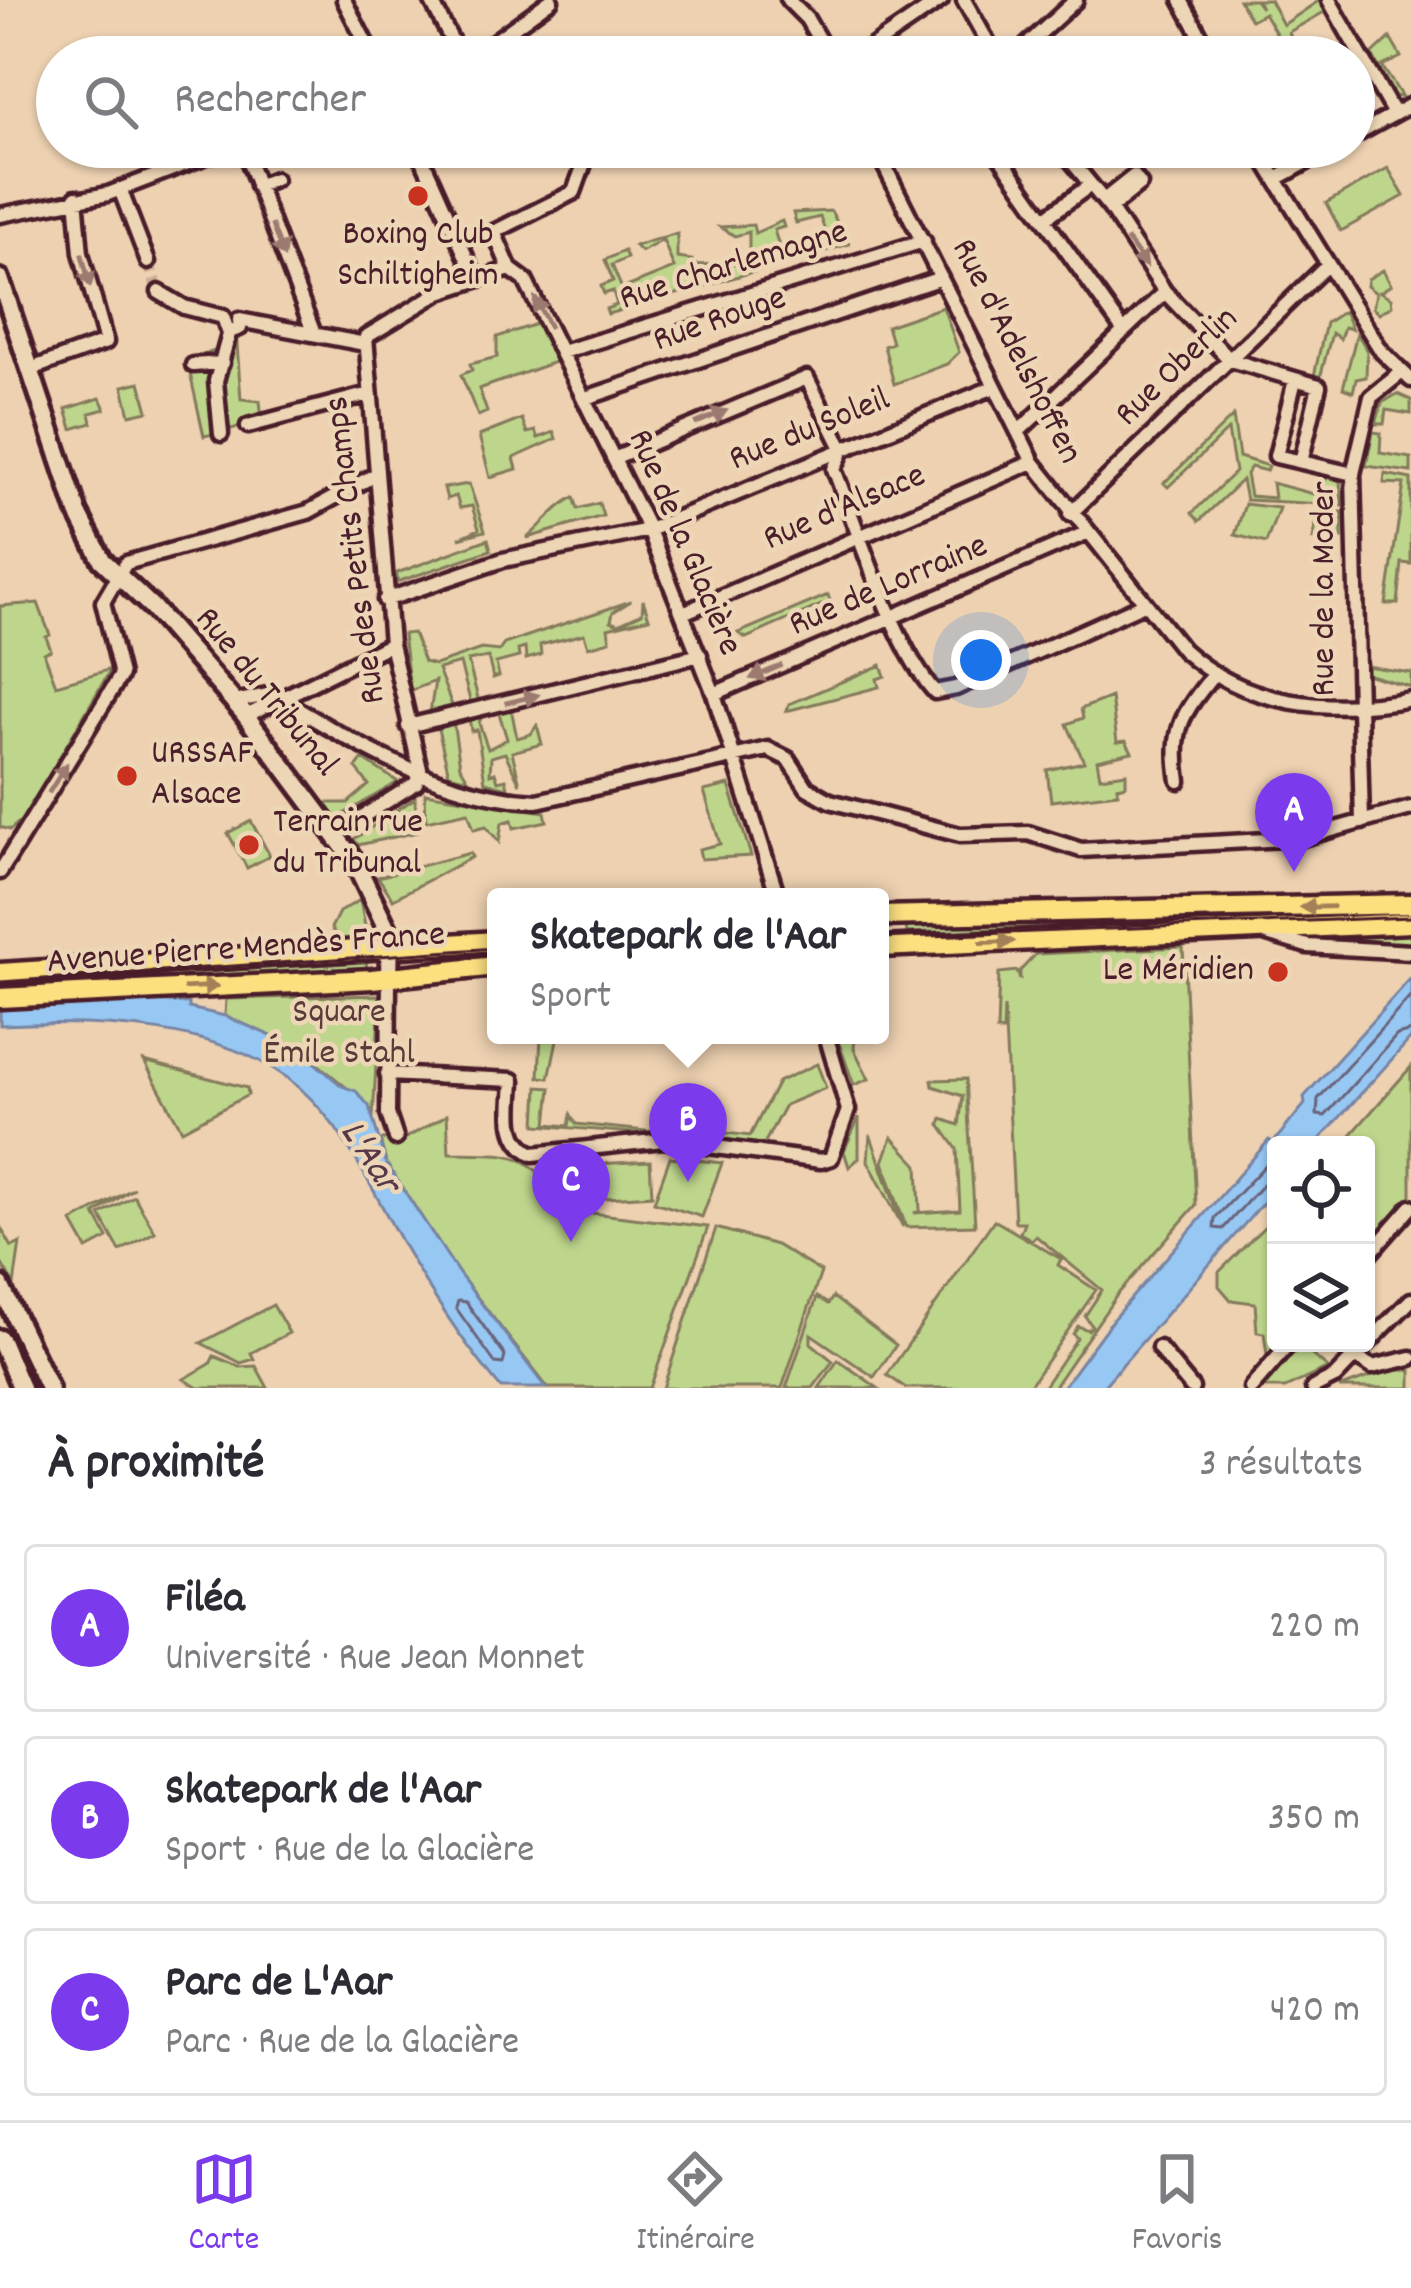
<!DOCTYPE html>
<html lang="fr">
<head>
<meta charset="utf-8">
<style>
  :root { --surface:#fff; --page:#f2f2f3; --text:#2b2b33; --muted:#7c7c81; --line:#e1e1e2; --accent:#7c3aed }
  body { margin:0; font-family:Dekko,sans-serif; background:var(--page); color:var(--text) }
  .controls { position:absolute; right:36px; bottom:36px; display:grid; overflow:hidden; border-radius:12px; box-shadow:0 3px 9px #0004 }
  .controls button { width:108px; height:108px; display:grid; place-items:center; padding:0; border:0; border-bottom:3px solid var(--line); background:var(--surface); color:var(--text); font:60px sans-serif }
  .you { position:absolute; left:981px; top:660px; width:42px; height:42px; margin:-30px; border:9px solid #fff; border-radius:50%; background:#1a73e8; box-shadow:0 0 0 18px #1a73e833 }
  .badge { display:grid; place-items:center; width:78px; height:78px; border-radius:50%; background:var(--accent); color:#fff; font-size:39px; font-weight:700 }
  .pin { position:absolute; translate:-50% -99px; filter:drop-shadow(0 3px 6px #0008) }
  .pin::after { content:''; position:absolute; top:63px; width:42px; height:36px; background:inherit; clip-path:polygon(0 0,100% 0,50% 100%) }
  .popup { position:absolute; left:487px; top:888px; width:402px; height:156px; box-sizing:border-box; display:grid; place-content:center; border-radius:12px; background:var(--surface); filter:drop-shadow(0 3px 9px #0005); font-size:39px; white-space:nowrap; color:var(--muted) }
  .popup b { font-size:45px; color:var(--text) }
  .popup::after { content:''; position:absolute; left:50%; top:100%; margin-left:-24px; border:24px solid transparent; border-top-color:var(--surface) }
  .list { margin:0; padding:0; list-style:none }
  h2 { display:flex; justify-content:space-between; align-items:center; height:156px; margin:0; padding:0 48px; font-size:51px }
  h2 small { font-size:39px; font-weight:400; color:var(--muted) }
  .list li { display:grid; grid-template-columns:78px 1fr auto; gap:36px; align-items:center; box-sizing:border-box; height:168px; margin:0 24px 24px; padding:0 24px; border:3px solid var(--line); border-radius:12px }
  .list b { display:block; font-size:45px; white-space:nowrap }
  .list p { margin:0; font-size:39px; white-space:nowrap; color:var(--muted) }
  .list em { font-size:39px; font-style:normal; color:var(--muted) }
  .icon { flex:none; width:66px; height:66px; fill:none; stroke:currentColor; stroke-width:2; stroke-linecap:round; stroke-linejoin:round }
  .map { position:relative; flex:none; width:1411px; height:1388px; overflow:hidden }
  .search { position:absolute; background:var(--surface); box-shadow:0 3px 9px #0004; left:36px; right:36px; top:36px; height:132px; display:flex; align-items:center; gap:30px; box-sizing:border-box; padding:0 42px; border-radius:66px; color:var(--muted); font-size:45px }
  .sheet { height:732px; background:var(--surface) }
  nav { display:flex; justify-content:space-around; align-items:center; box-sizing:border-box; height:168px; border-top:3px solid var(--line); background:var(--surface); font-size:33px; color:var(--muted) }
  nav a { display:grid; justify-items:center; gap:6px }
  nav .on { color:var(--accent) }
  .map>svg:first-child { display:block }
</style>
</head>
<body>
<div class="map">
<svg width="1411" height="1388" viewBox="0 0 1411 1388">
  <rect width="100%" height="100%" fill="#edd1b1"/>
  <filter id="ink" filterUnits="userSpaceOnUse"><feTurbulence type="fractalNoise" baseFrequency=".00833" numOctaves="2"/><feDisplacementMap in="SourceGraphic" scale="24" xChannelSelector="R" yChannelSelector="G"/><feConvolveMatrix kernelMatrix="1 2 1 2 8 2 1 2 1" color-interpolation-filters="sRGB"/></filter>
  <g filter="url(#ink)">
    <!-- green -->
    <path fill="#bed68c" stroke="#847a5c" stroke-width="3" d="M 1239,0 L 1255,0 L 1261,8 L 1257,0 L 1270,0 L 1283,25 L 1320,0 L 1326,11 L 1289,32 L 1297,56 L 1321,42 L 1308,55 L 1290,57 L 1264,13 L 1251,20 Z
      M 1390,38 L 1401,57 L 1382,66 L 1402,97 L 1395,96 L 1372,55 Z
      M 1388,168 L 1404,196 L 1341,231 L 1326,203 Z
      M 831,211 L 849,244 L 608,314 L 606,309 L 617,305 L 613,291 L 604,294 L 601,286 L 613,281 L 605,260 L 624,251 L 627,258 L 612,265 L 622,289 L 674,268 L 663,240 L 641,252 L 635,246 L 677,233 L 677,258 L 692,260 L 693,265 L 749,263 L 749,232 L 735,236 L 720,227 L 753,225 L 755,233 L 782,221 L 784,227 L 774,230 L 781,253 L 828,239 L 820,217 L 796,223 L 793,213 Z
      M 1383,270 L 1391,285 L 1380,292 L 1391,298 L 1392,306 L 1379,313 L 1373,308 L 1376,293 L 1367,286 L 1368,279 Z
      M 943,307 L 959,352 L 947,364 L 894,384 L 884,346 L 892,343 L 887,326 Z
      M 1344,311 L 1352,329 L 1344,327 L 1340,339 L 1332,333 L 1320,378 L 1314,376 L 1326,323 Z
      M 235,317 L 241,399 L 260,401 L 262,419 L 232,429 L 220,423 L 214,434 L 204,436 L 187,360 L 221,349 L 218,318 Z
      M 539,323 L 558,361 L 479,389 L 487,412 L 478,416 L 461,375 L 472,370 L 470,364 L 497,357 L 497,337 Z
      M 1357,333 L 1367,350 L 1366,377 L 1356,379 L 1353,392 L 1343,388 Z
      M 140,382 L 148,411 L 130,415 L 123,386 Z
      M 1397,394 L 1411,400 L 1411,414 L 1386,410 L 1384,424 L 1376,424 L 1382,403 Z
      M 100,398 L 105,409 L 90,413 L 92,423 L 72,429 L 66,409 Z
      M 1233,416 L 1239,457 L 1268,466 L 1266,471 L 1251,467 L 1246,474 L 1250,496 L 1274,498 L 1272,483 L 1321,496 L 1327,476 L 1340,481 L 1342,505 L 1246,500 L 1242,480 L 1199,521 L 1192,513 L 1235,472 L 1228,430 L 1168,487 L 1164,483 Z
      M 522,419 L 527,433 L 535,431 L 538,438 L 554,432 L 556,439 L 514,458 L 517,469 L 490,477 L 479,436 Z
      M 1373,432 L 1381,433 L 1380,453 L 1411,458 L 1411,472 L 1366,466 Z
      M 1385,474 L 1411,479 L 1411,564 L 1402,563 L 1398,604 L 1386,604 L 1404,484 L 1384,483 Z
      M 469,484 L 485,531 L 459,538 L 479,529 L 472,506 L 460,508 L 456,496 L 447,499 L 444,488 Z
      M 574,497 L 578,509 L 599,503 L 603,516 L 527,538 C 543,525 555,507 574,497 Z
      M 1245,504 L 1279,508 L 1266,543 L 1235,535 Z
      M 1342,512 L 1342,538 L 1313,539 L 1318,515 Z
      M 488,539 L 491,550 L 397,582 L 397,573 Z
      M 828,595 L 830,601 L 746,638 L 738,633 Z
      M 643,600 L 649,618 L 608,628 L 610,641 L 588,647 L 584,634 L 540,645 L 541,655 L 526,659 L 525,648 L 518,650 L 519,657 L 496,663 L 499,676 L 493,678 L 488,657 L 468,661 L 479,702 L 471,704 L 460,663 L 438,669 L 453,708 L 430,713 L 435,681 L 410,691 L 403,634 L 413,633 L 424,662 L 435,665 L 481,649 L 499,651 L 504,644 L 631,601 L 613,612 L 611,621 L 618,624 L 642,613 Z
      M 38,603 L 50,635 L 46,637 L 51,650 L 44,653 L 56,685 L 111,669 L 24,818 L 10,830 L 0,827 L 0,606 Z
      M 881,665 L 885,676 L 877,679 L 879,687 L 786,711 L 789,704 Z
      M 1366,666 L 1411,673 L 1411,687 L 1366,674 Z
      M 1111,697 L 1117,742 L 1126,741 L 1132,752 L 1097,760 L 1100,777 L 1126,773 L 1126,785 L 1117,787 L 1118,793 L 1051,801 L 1047,770 L 1084,762 L 1067,724 L 1083,718 L 1081,709 Z
      M 511,708 L 517,738 L 531,734 L 537,725 L 542,744 L 512,752 L 520,784 L 505,753 L 491,757 L 490,774 L 495,772 L 498,781 L 506,779 L 508,788 L 485,782 L 477,730 L 471,731 L 469,717 L 483,714 L 479,723 L 488,749 L 507,739 L 498,710 Z
      M 453,721 L 460,766 L 468,779 L 449,774 L 437,725 Z
      M 363,759 L 398,782 L 337,818 L 325,803 L 348,803 L 369,785 L 356,768 Z
      M 729,785 L 751,856 L 701,859 L 699,849 L 720,844 L 704,791 Z
      M 425,793 L 545,812 L 547,821 L 514,828 L 512,820 L 502,823 L 499,842 L 486,826 L 474,829 L 468,812 L 426,821 Z
      M 415,798 L 417,832 L 358,845 L 354,839 Z
      M 251,821 L 270,856 L 247,868 L 228,833 Z
      M 470,853 L 472,857 L 393,899 L 378,877 Z
      M 360,900 L 367,937 L 341,944 L 331,928 L 339,912 Z
      M 1344,914 L 907,933 L 906,926 Z
      M 1411,932 L 1411,943 L 1402,944 L 1311,937 Z
      M 1183,947 L 1196,1205 L 1117,1295 L 1053,1388 L 1043,1388 L 1077,1338 L 1073,1334 L 1078,1326 L 1088,1330 L 1092,1326 L 1085,1316 L 1102,1290 L 1036,1236 L 1032,1240 L 1020,1233 L 1024,1222 L 1015,1222 L 1004,1007 L 1003,1031 L 997,1031 L 999,973 L 1017,971 L 1020,980 L 1020,971 L 1036,954 Z
      M 366,962 L 367,967 L 345,969 L 0,990 L 0,984 Z
      M 380,995 L 373,1118 L 369,1106 L 297,1047 L 225,1016 L 226,999 Z
      M 541,1035 L 558,1035 L 549,1078 L 539,1077 Z
      M 836,1035 L 855,1035 L 854,1049 L 869,1079 L 854,1085 Z
      M 144,1061 L 247,1088 L 248,1095 L 182,1130 Z
      M 817,1064 L 826,1088 L 785,1105 L 764,1144 L 536,1125 L 538,1087 L 551,1088 L 547,1124 L 569,1126 L 571,1115 L 576,1124 L 656,1132 L 662,1125 L 750,1136 L 778,1082 Z
      M 1411,1067 L 1411,1201 L 1366,1252 L 1366,1145 L 1342,1145 Z
      M 966,1079 L 975,1225 L 906,1227 L 883,1162 L 892,1137 L 918,1165 L 920,1211 L 914,1213 L 960,1210 L 957,1149 L 940,1125 L 942,1119 L 959,1125 L 963,1096 L 933,1086 L 932,1080 Z
      M 447,1115 L 449,1153 C 520,1154 526,1149 567,1210 L 708,1227 L 650,1388 L 548,1388 L 459,1274 L 386,1163 L 380,1140 L 406,1138 Z
      M 859,1117 L 859,1158 L 849,1167 L 844,1151 Z
      M 870,1134 L 903,1227 L 868,1161 Z
      M 670,1157 L 722,1163 L 702,1217 L 654,1202 Z
      M 650,1161 L 652,1195 L 563,1201 L 561,1166 Z
      M 134,1188 L 95,1214 L 108,1238 L 87,1249 L 72,1222 Z
      M 134,1196 L 155,1232 L 120,1251 L 100,1215 Z
      M 1276,1215 L 1276,1343 L 1285,1343 L 1268,1362 L 1264,1333 L 1257,1332 L 1255,1303 L 1231,1300 L 1219,1286 L 1219,1272 Z
      M 994,1220 L 1061,1259 L 1058,1265 L 1096,1290 L 1028,1388 L 906,1388 L 887,1375 Z
      M 0,1226 L 12,1247 L 20,1243 L 14,1285 L 0,1261 Z
      M 716,1228 L 776,1245 L 821,1272 L 782,1388 L 663,1388 Z
      M 817,1297 L 828,1304 L 833,1297 L 896,1345 L 874,1377 L 811,1334 L 811,1343 L 833,1361 L 813,1388 L 786,1388 Z
      M 273,1305 L 289,1333 L 251,1353 L 254,1359 L 241,1363 L 201,1343 Z
      M 1297,1343 L 1328,1368 L 1285,1388 L 1259,1388 Z
      M 214,1356 L 240,1367 L 256,1366 L 268,1388 L 198,1388 L 184,1379 L 210,1364 Z
      M 838,1360 L 878,1388 L 819,1388 Z
      M 1388,1370 L 1411,1370 L 1411,1388 L 1339,1388 Z"/>
    <!-- water -->
    <path fill="#97c8f3" stroke="#7884a3" stroke-width="3" d="M 1411,978 L 1411,1038 L 1315,1145 L 1276,1145 L 1276,1188 L 1102,1388 L 1062,1388 L 1113,1319 L 1269,1140 L 1273,1143 L 1305,1104 L 1304,1097 Z
      M 149,1001 L 189,1003 L 189,1008 L 225,1016 L 296,1047 L 342,1086 L 356,1091 L 369,1106 L 386,1163 L 459,1274 L 546,1388 L 501,1388 C 463,1343 431,1294 402,1243 C 373,1191 346,1130 301,1089 C 227,1023 94,1020 0,1025 L 0,1010 Z"/>
    <g fill="none" stroke-linecap="round" stroke-linejoin="round">
      <!-- shore -->
      <path stroke="#69637b" stroke-width="3" d="M 1411,996 L 1318,1099 L 1317,1115 L 1325,1116 L 1397,1035 L 1411,1031
        M 1276,1154 L 1215,1218 L 1214,1228 L 1223,1229 L 1263,1184 L 1276,1181
        M 458,1301 L 466,1302 L 505,1356 L 503,1364 L 495,1363 L 456,1308 Z"/>
      <!-- street-tunnel -->
      <path stroke="#ccad96" stroke-width="12" stroke-dasharray="12 6" stroke-linecap="butt" d="M 148,262 L 159,292"/>
      <defs>
        <path id="street" d="M 344,0 L 373,57
          M 431,0 L 460,57
          M 788,0 L 807,19 L 829,57
          M 964,0 L 996,57
          M 1181,0 L 1212,57
          M 1329,0 L 1394,114
          M 578,48 L 583,57
          M 473,57 L 551,0
          M 857,57 L 941,0
          M 1014,57 L 1076,0
          M 1354,136 L 1411,105
          M 243,147 L 314,334
          M 417,147 L 476,279
          M 590,147 L 574,192 L 494,232 L 510,269 L 525,280 L 649,530 L 714,694 L 778,897
          M 875,147 L 1033,462 L 1183,650 C 1246,707 1331,714 1411,699
          M 993,147 L 1123,330
          M 1060,147 L 1110,208 L 1165,292 L 1230,360 L 1319,386 L 1301,462
          M 1256,147 L 1382,352 L 1411,380
          M 883,162 L 902,147
          M 1278,178 L 1334,147
          M 257,186 L 275,179
          M 120,189 L 148,262
          M 1104,200 L 1134,176 L 1140,184 L 1110,208
          M 0,215 L 108,194 L 230,147
          M 1044,219 L 1089,186
          M 159,292 L 184,307 L 223,317 L 229,334 L 216,381 L 221,434
          M 229,332 L 240,328 L 239,320 L 365,344
          M 562,352 L 924,241
          M 193,365 L 222,363
          M 31,369 L 106,342 L 81,253 L 76,197
          M 1295,380 L 1276,456 L 1353,474
          M 586,398 L 941,278
          M 248,426 L 369,394
          M 1018,432 L 1165,292
          M 616,458 L 807,378 L 843,450 L 834,469 C 857,527 894,648 935,692 L 956,688 L 1144,604
          M 1070,514 L 1328,264
          M 385,600 L 503,560 L 649,530 L 994,387
          M 683,613 L 1033,462
          M 714,694 L 1086,533
          M 234,702 L 272,694 C 355,743 438,797 537,801 L 768,749 L 788,759 L 807,788 L 830,801 L 960,835 L 1028,833 L 1081,850 L 1303,838 L 1411,808
          M 246,716 L 391,644
          M 408,726 L 700,655
          M 1179,781 C 1171,728 1182,714 1214,674
          M 1362,822 L 1353,474 L 1371,397 L 1402,372
          M 335,834 L 416,783 L 420,769 L 391,644 L 366,337 L 440,292 L 510,269
          M 0,872 L 121,675 L 103,602 L 126,563 L 308,512 L 375,475
          M 1267,934 L 1307,946 L 1411,952
          M 389,977 L 388,1114 L 396,1138
          M 387,1074 L 513,1080 C 512,1109 504,1139 533,1154 L 663,1140 L 821,1161 L 831,1158 L 848,1110 L 826,1035
          M 1366,1258 L 1411,1207
          M 1159,1348 L 1192,1388
          M 1355,1356 L 1411,1300
          M 1251,1388 L 1290,1343
          M 1313,1388 L 1335,1377 L 1355,1356 L 1372,1367 L 1411,1358"/>
        <path id="secondary" d="M 0,279 L 78,513 L 102,560 L 152,607 L 243,712 L 355,862 L 390,935 L 389,977
          M 0,1285 L 49,1388
          M 0,1339 L 21,1388"/>
        <path id="primary" d="M 880,916 L 1411,904
          M 880,947 L 1411,923
          M 0,973 L 496,941
          M 0,998 L 372,979 L 496,966"/>
      </defs>
      <!-- street casing -->
      <use href="#street" stroke="#4a1f2b" stroke-width="21"/>
      <!-- secondary casing -->
      <use href="#secondary" stroke="#4a1f2b" stroke-width="26"/>
      <!-- primary casing -->
      <use href="#primary" stroke="#4a1f2b" stroke-width="27"/>
      <!-- street -->
      <use href="#street" stroke="#edd6b6" stroke-width="12"/>
      <!-- secondary -->
      <use href="#secondary" stroke="#edd6b6" stroke-width="16"/>
      <!-- primary -->
      <use href="#primary" stroke="#fce080" stroke-width="18"/>
      <!-- tram -->
      <path stroke="#4a1f2b" stroke-width="3" d="M 880,938 L 1411,917
        M 0,982 L 496,948
        M 0,1306 L 36,1388"/>
    </g>
    <!-- one-way arrows -->
    <defs><path id="oneway-solid" d="M-6-.8H1V-3.2L6.5 0L1 3.2V.8H-6Z" transform="scale(3)"/></defs>
    <g fill="#9c7a70">
      <use href="#oneway-solid" transform="translate(278 241) rotate(69)"/>
      <use href="#oneway-solid" transform="translate(1137 253) rotate(54)"/>
      <use href="#oneway-solid" transform="translate(86 270) rotate(75)"/>
      <use href="#oneway-solid" transform="translate(542 312) rotate(-117)"/>
      <use href="#oneway-solid" transform="translate(711 417) rotate(-23)"/>
      <use href="#oneway-solid" transform="translate(766 672) rotate(157)"/>
      <use href="#oneway-solid" transform="translate(522 699) rotate(-14)"/>
      <use href="#oneway-solid" transform="translate(58 778) rotate(-58)"/>
    </g>
    <g fill="#a38056">
      <use href="#oneway-solid" transform="translate(1317 907) rotate(179)"/>
      <use href="#oneway-solid" transform="translate(997 942) rotate(-2)"/>
      <use href="#oneway-solid" transform="translate(201 987) rotate(-3)"/>
    </g>
  </g>
  <!-- markers -->
  <g fill="#c8321e" stroke="#edd6b6" stroke-width="4.5">
    <circle cx="418" cy="196" r="12"/>
    <circle cx="127" cy="776" r="12"/>
    <circle cx="249" cy="845" r="12"/>
    <circle cx="1278" cy="972" r="12"/>
  </g>
  <g text-anchor="middle" dominant-baseline="central" stroke-width="9" stroke-linejoin="round" paint-order="stroke">
    <!-- poi labels -->
    <g font-size="36" fill="#4a1f2b" stroke="#edd6b6" text-anchor="start">
      <text x="418" y="236" text-anchor="middle">Boxing Club<tspan x="418" dy="41">Schiltigheim</tspan></text>
      <text x="151" y="755">URSSAF<tspan x="151" dy="41">Alsace</tspan></text>
      <text x="273" y="824">Terrain rue<tspan x="273" dy="41">du Tribunal</tspan></text>
      <text x="1254" y="972" text-anchor="end">Le Méridien</text>
    </g>
    <!-- street labels -->
    <g font-size="36" fill="#4a1f2b" stroke="#edd6b6">
      <text transform="translate(734 267) rotate(-17)">Rue Charlemagne</text>
      <text transform="translate(720 321) rotate(-19)">Rue Rouge</text>
      <text transform="translate(1015 352) rotate(63)">Rue d'Adelshoffen</text>
      <text transform="translate(1178 368) rotate(-44)">Rue Oberlin</text>
      <text transform="translate(810 431) rotate(-22)">Rue du Soleil</text>
      <text transform="translate(845 509) rotate(-23)">Rue d'Alsace</text>
      <text transform="translate(683 543) rotate(67)">Rue de la Glacière</text>
      <text transform="translate(357 550) rotate(-97)">Rue des Petits Champs</text>
      <text transform="translate(889 587) rotate(-23)">Rue de Lorraine</text>
      <text transform="translate(1326 589) rotate(-90)">Rue de la Moder</text>
      <text transform="translate(265 693) rotate(51)">Rue du Tribunal</text>
      <text transform="translate(246 950) rotate(-4)">Avenue Pierre Mendès France</text>
    </g>
    <!-- park labels -->
    <g font-size="36" fill="#5b3a3a" stroke="#edd6b6">
      <text x="339" y="1014">Square<tspan x="339" dy="41">Émile Stahl</tspan></text>
    </g>
    <!-- water labels -->
    <g font-size="39" font-style="italic" fill="#563849" stroke="#edd6b6">
      <text transform="translate(368 1158) rotate(57)">L'Aar</text>
    </g>
  </g>
</svg>
<div class="controls">
<button><svg class="icon" aria-label="locate" viewBox="0 0 24 24"><circle cx="12" cy="12" r="6"/><path d="M12 2v4M12 18v4M2 12h4M18 12h4"/></svg></button>
<button><svg class="icon" aria-label="layers" viewBox="0 0 24 24"><path d="M12 4l9 5-9 5-9-5zM3 14l9 5 9-5"/></svg></button>
</div>
<div class="you"></div>
<div class="pin badge" style="left:1294px;top:872px">A</div>
<div class="pin badge" style="left:688px;top:1182px">B</div>
<div class="popup"><b>Skatepark de l'Aar</b>Sport</div>
<div class="pin badge" style="left:571px;top:1242px">C</div>
<div class="search"><svg class="icon" aria-label="search" viewBox="0 0 24 24"><circle cx="10" cy="10" r="6"/><path d="M15 15l6 6"/></svg>Rechercher</div>
</div>
<section class="sheet">
<h2>À proximité<small>3 résultats</small></h2>
<ul class="list">
<li><span class="badge">A</span><div><b>Filéa</b><p>Université · Rue Jean Monnet</p></div><em>220 m</em></li>
<li><span class="badge">B</span><div><b>Skatepark de l'Aar</b><p>Sport · Rue de la Glacière</p></div><em>350 m</em></li>
<li><span class="badge">C</span><div><b>Parc de L'Aar</b><p>Parc · Rue de la Glacière</p></div><em>420 m</em></li>
</ul>
</section>
<nav>
<a class="on"><svg class="icon" aria-label="map" viewBox="0 0 24 24"><path d="M3 6l6-2 6 2 6-2v14l-6 2-6-2-6 2zM9 4v14M15 6v14"/></svg>Carte</a>
<a><svg class="icon" aria-label="directions" viewBox="0 0 24 24"><path d="M12 3l9 9-9 9-9-9zM9 14v-3h6M13 9l2 2-2 2"/></svg>Itinéraire</a>
<a><svg class="icon" aria-label="saved" viewBox="0 0 24 24"><path d="M7 4h10v16l-5-4-5 4z"/></svg>Favoris</a>
</nav>
</body>
</html>
